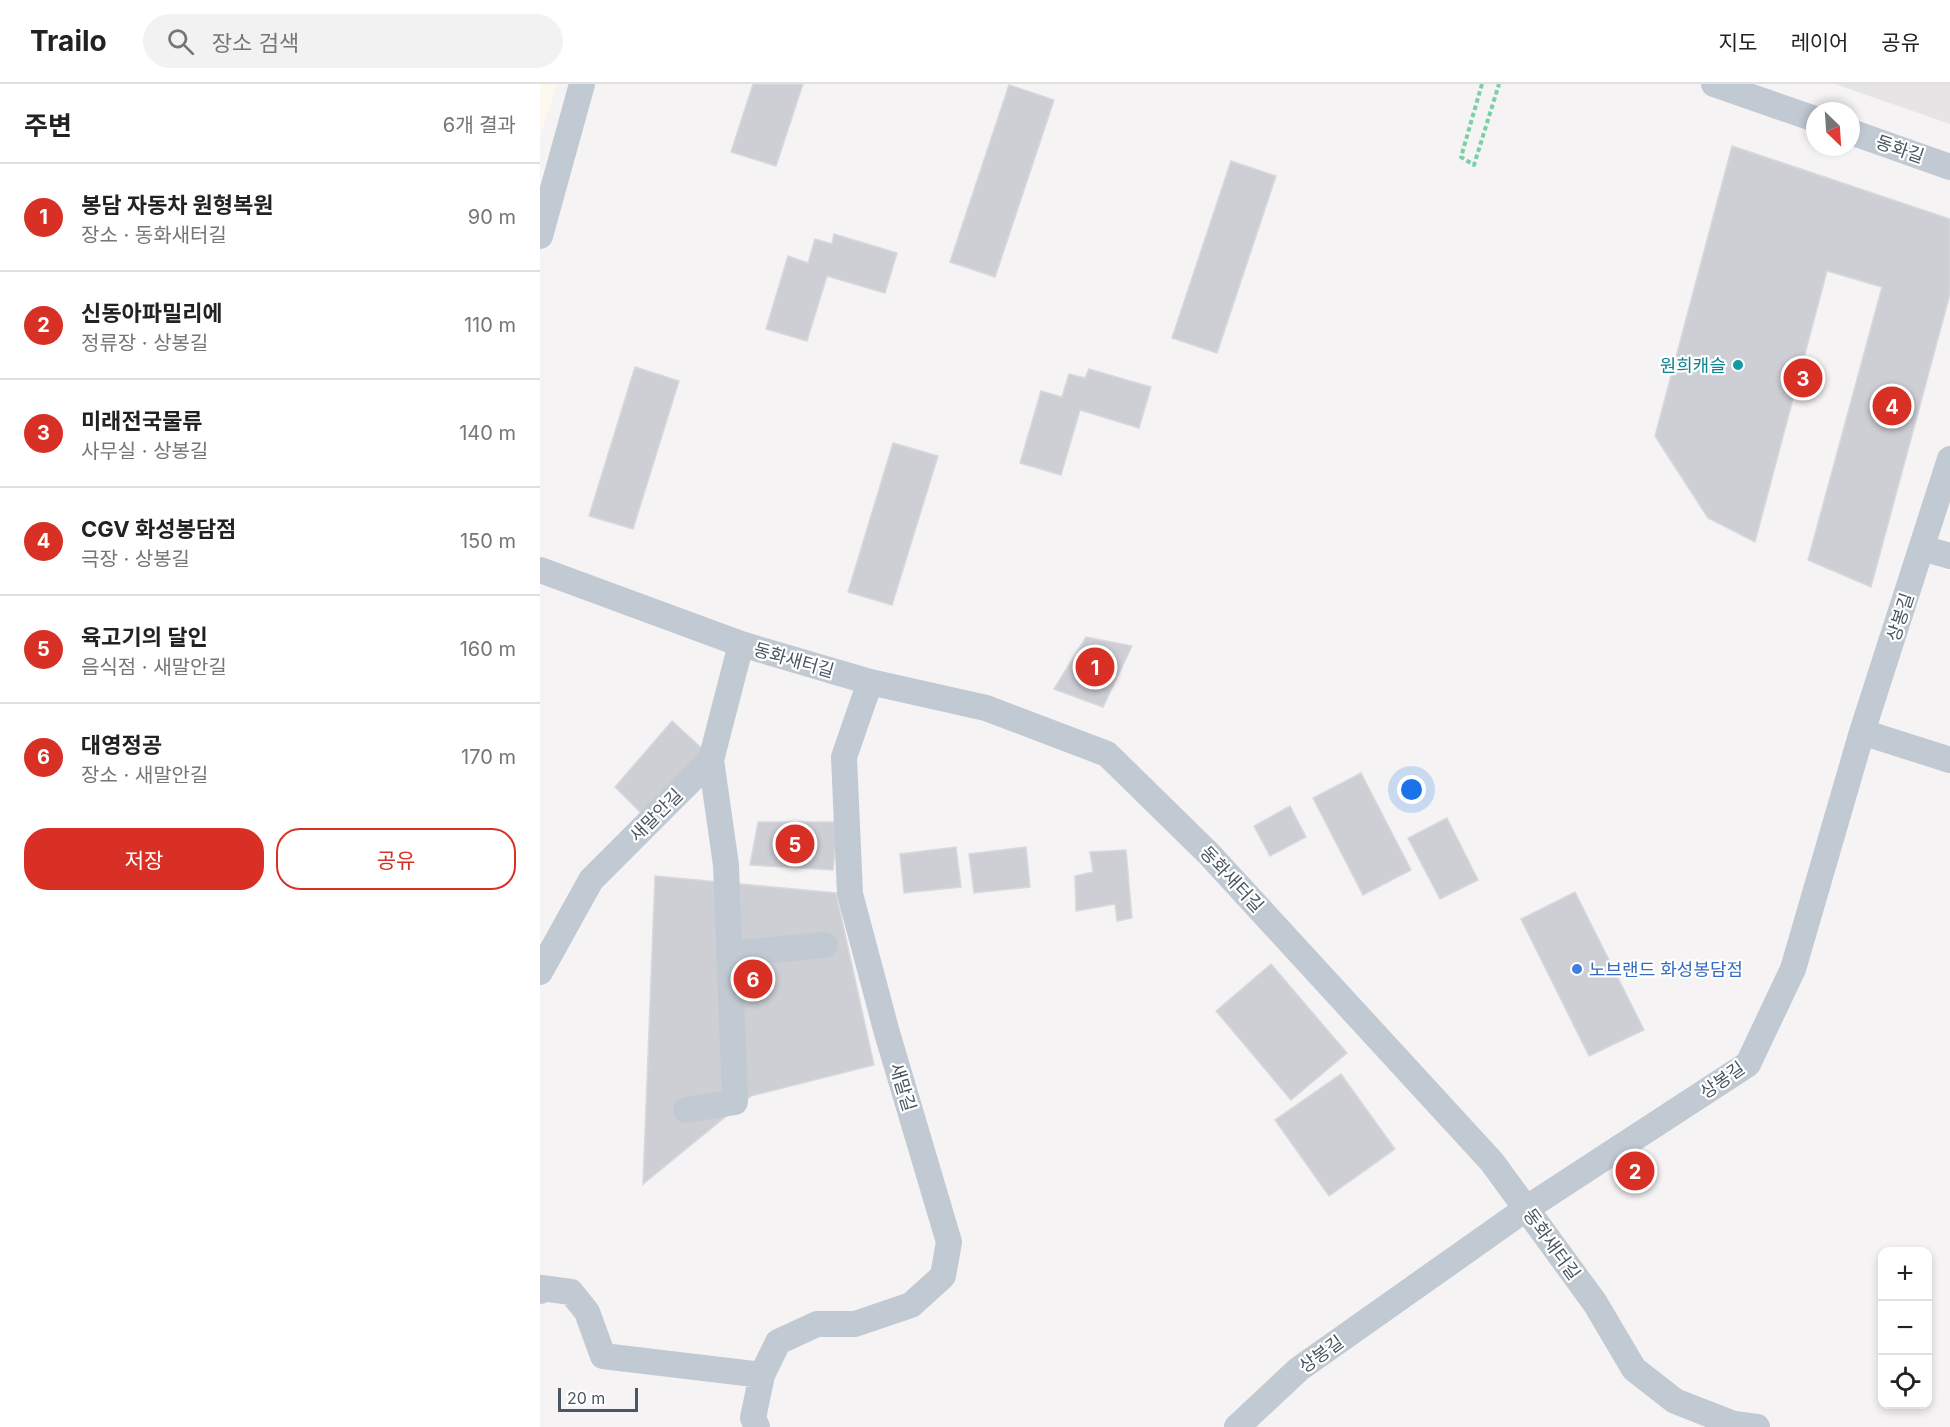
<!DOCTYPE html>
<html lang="ko">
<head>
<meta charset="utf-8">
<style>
  :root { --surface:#fff; --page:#f2f2f2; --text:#222; --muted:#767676; --line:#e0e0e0; --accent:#d93025 }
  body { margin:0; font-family:Inter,"Noto Sans KR",sans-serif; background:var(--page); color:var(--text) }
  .controls { position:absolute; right:18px; bottom:18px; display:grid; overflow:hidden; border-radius:12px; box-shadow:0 3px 9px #0003 }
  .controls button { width:54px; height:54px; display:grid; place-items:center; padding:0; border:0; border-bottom:2px solid var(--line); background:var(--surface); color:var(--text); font:30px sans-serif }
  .compass { position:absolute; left:1266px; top:18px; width:54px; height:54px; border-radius:50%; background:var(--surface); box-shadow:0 3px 9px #0003; rotate:155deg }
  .scale { position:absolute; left:18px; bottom:15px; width:80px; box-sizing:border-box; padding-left:6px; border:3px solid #4a5661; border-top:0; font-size:16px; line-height:21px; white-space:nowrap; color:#4a5661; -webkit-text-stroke:4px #fff; paint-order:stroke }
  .you { position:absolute; left:872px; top:706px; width:21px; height:21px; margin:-15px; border:4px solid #fff; border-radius:50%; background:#1a73e8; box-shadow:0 0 0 9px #1a73e833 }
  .badge { display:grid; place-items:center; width:39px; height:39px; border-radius:50%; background:var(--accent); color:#fff; font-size:20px; font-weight:700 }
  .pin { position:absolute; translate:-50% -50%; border:3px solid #fff; box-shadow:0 2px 6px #0006 }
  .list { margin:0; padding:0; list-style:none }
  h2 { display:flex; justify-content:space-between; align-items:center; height:78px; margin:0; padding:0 24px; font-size:26px }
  h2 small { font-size:20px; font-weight:400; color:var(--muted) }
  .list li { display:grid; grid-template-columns:39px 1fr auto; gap:18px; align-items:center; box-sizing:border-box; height:108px; padding:0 24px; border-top:2px solid var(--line) }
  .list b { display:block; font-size:22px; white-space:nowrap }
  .list p { margin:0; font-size:20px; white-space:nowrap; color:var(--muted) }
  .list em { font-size:20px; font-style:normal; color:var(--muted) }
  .actions { display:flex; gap:12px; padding:18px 24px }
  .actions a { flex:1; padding:14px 0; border:2px solid var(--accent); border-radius:24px; text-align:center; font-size:21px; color:var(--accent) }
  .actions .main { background:var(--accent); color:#fff }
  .icon { flex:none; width:33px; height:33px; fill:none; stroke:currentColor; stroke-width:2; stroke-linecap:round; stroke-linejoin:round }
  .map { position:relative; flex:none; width:1410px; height:1343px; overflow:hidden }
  header { display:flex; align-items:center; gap:36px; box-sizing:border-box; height:84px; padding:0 30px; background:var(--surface); border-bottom:2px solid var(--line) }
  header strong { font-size:28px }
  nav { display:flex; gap:33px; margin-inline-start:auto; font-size:21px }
  .search { width:420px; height:54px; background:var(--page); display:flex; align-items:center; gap:15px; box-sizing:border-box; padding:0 21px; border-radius:33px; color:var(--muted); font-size:22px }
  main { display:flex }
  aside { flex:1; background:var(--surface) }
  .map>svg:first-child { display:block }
</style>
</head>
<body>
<header>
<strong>Trailo</strong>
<div class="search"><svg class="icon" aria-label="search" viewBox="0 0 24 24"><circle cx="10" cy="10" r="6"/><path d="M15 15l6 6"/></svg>장소 검색</div>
<nav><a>지도</a><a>레이어</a><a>공유</a></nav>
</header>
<main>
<aside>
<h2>주변<small>6개 결과</small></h2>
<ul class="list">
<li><span class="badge">1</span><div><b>봉담 자동차 원형복원</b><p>장소 · 동화새터길</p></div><em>90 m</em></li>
<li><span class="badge">2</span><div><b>신동아파밀리에</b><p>정류장 · 상봉길</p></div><em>110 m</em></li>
<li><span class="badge">3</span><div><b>미래전국물류</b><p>사무실 · 상봉길</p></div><em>140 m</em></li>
<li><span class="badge">4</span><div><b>CGV 화성봉담점</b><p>극장 · 상봉길</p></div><em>150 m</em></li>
<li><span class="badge">5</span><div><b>육고기의 달인</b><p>음식점 · 새말안길</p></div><em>160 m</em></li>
<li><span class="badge">6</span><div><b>대영정공</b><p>장소 · 새말안길</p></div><em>170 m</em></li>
</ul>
<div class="actions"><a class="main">저장</a><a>공유</a></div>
</aside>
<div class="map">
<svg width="1410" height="1343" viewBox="0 0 1410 1343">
  <rect width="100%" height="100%" fill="#f5f3f3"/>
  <!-- commercial -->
  <path fill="#fdf9ef" d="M 0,0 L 17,0 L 0,53 Z"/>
  <!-- education -->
  <path fill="#e6e4e5" d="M 1295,0 L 1410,0 L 1410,40 Z"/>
  <!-- building -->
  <path fill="#cdcfd5" stroke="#d7d9de" stroke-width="1.5" d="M 213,0 L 263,0 L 236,82 L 191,68 Z
    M 469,1 L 514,16 L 455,193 L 410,178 Z
    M 1192,62 L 1410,135 L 1410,210 L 1331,503 L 1268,476 L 1342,203 L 1287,187 L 1215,458 L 1168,434 L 1115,352 Z
    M 691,77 L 736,92 L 677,269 L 632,254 Z
    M 294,150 L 357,169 L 345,209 L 287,192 L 267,257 L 226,245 L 248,172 L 268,179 L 275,155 L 292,160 Z
    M 95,283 L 139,297 L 93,445 L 49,432 Z
    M 549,285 L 611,303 L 599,344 L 540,326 L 521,391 L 480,379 L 501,307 L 522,313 L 529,290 L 545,294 Z
    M 353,359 L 398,372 L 352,521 L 308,508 Z
    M 546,553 L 592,562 L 563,623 L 514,605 Z
    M 132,637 L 168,670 L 107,735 L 75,703 Z
    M 821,689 L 871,786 L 823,811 L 773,714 Z
    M 750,722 L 766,753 L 730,772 L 714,742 Z
    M 907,734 L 938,796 L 900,815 L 868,754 Z
    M 218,738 L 298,738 L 293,786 L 210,781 Z
    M 416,763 L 421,803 L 364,809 L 360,770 Z
    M 486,763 L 490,803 L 434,809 L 429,770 Z
    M 586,766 L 592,834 L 577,837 L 575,820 L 536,827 L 535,792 L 553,788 L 550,768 Z
    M 115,792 L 296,809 L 334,981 L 211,1012 L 103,1100 Z
    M 1035,808 L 1104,946 L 1049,972 L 981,835 Z
    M 731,880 L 807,969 L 751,1016 L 676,927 Z
    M 801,990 L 855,1065 L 789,1112 L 735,1036 Z"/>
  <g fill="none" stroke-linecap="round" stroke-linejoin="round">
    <!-- path -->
    <path stroke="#7ad0a6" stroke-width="4" stroke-dasharray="4.5 3" stroke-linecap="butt" d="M 942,0 L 921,73 L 934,81 L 959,0"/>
    <!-- minor -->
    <path stroke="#c1cad2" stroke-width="26" d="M 1174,0 L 1275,35
      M 1311,48 L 1410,83
      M 0,152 L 42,0
      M 1382,464 L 1410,472
      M 0,486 L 201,560 L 330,598 L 446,624 L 567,670 L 669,770 L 952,1078 L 1055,1219 L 1094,1285 L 1135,1317 L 1194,1340 L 1217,1343
      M 1322,648 L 1410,676
      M 189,870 L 285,861
      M 0,888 L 51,796 L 171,676 L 201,560
      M 146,1026 L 195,1018 L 186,781 L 171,676
      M 0,1207 L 1,1204 L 31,1208 L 47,1228 L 63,1272 L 222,1291
      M 217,1343 L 213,1334 L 222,1291 L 238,1258 L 277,1240 L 315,1240 L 371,1221 L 403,1192 L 409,1158 L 347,949 L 310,810 L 304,673 L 330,598
      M 697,1343 L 759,1285 L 987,1124 L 1208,980 L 1253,885 L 1322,648 L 1410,375"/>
  </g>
  <!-- markers -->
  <circle fill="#0f9aa8" stroke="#fff" stroke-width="2" cx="1198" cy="281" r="6"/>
  <circle fill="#3f7fe0" stroke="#fff" stroke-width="2" cx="1037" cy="885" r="6"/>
  <g text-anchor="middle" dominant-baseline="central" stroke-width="4.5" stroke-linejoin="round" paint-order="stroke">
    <!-- street labels -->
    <g font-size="18" fill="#4a5661" stroke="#fff">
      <text transform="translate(1360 65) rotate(19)">동화길</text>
      <text transform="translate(1360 533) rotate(-72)">상봉길</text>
      <text transform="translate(254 576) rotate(16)">동화새터길</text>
      <text transform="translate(116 731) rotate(-45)">새말안길</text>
      <text transform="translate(692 795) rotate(47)">동화새터길</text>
      <text transform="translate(1182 996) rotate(-35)">상봉길</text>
      <text transform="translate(363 1003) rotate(73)">새말길</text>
      <text transform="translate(1012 1160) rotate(54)">동화새터길</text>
      <text transform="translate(781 1270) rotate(-36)">상봉길</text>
    </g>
    <!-- culture labels -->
    <g font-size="18" fill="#0d838f" stroke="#fff" text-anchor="end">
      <text x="1186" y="281">원희캐슬</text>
    </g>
    <!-- shop labels -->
    <g font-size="18" fill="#366cbe" stroke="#fff" text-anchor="start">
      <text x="1049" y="885">노브랜드 화성봉담점</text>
    </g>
  </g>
</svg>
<div class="controls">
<button>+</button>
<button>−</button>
<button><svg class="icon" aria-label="locate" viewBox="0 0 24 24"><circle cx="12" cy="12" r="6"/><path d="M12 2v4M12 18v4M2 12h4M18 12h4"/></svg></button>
</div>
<svg class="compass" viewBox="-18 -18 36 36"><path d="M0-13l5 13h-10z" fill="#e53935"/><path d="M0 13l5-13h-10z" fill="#767676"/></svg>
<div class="scale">20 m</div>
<div class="you"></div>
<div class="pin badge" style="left:555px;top:583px">1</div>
<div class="pin badge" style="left:1095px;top:1087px">2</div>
<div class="pin badge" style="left:1263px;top:294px">3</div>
<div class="pin badge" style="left:1352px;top:322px">4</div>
<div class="pin badge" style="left:255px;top:760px">5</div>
<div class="pin badge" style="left:213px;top:895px">6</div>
</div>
</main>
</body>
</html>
